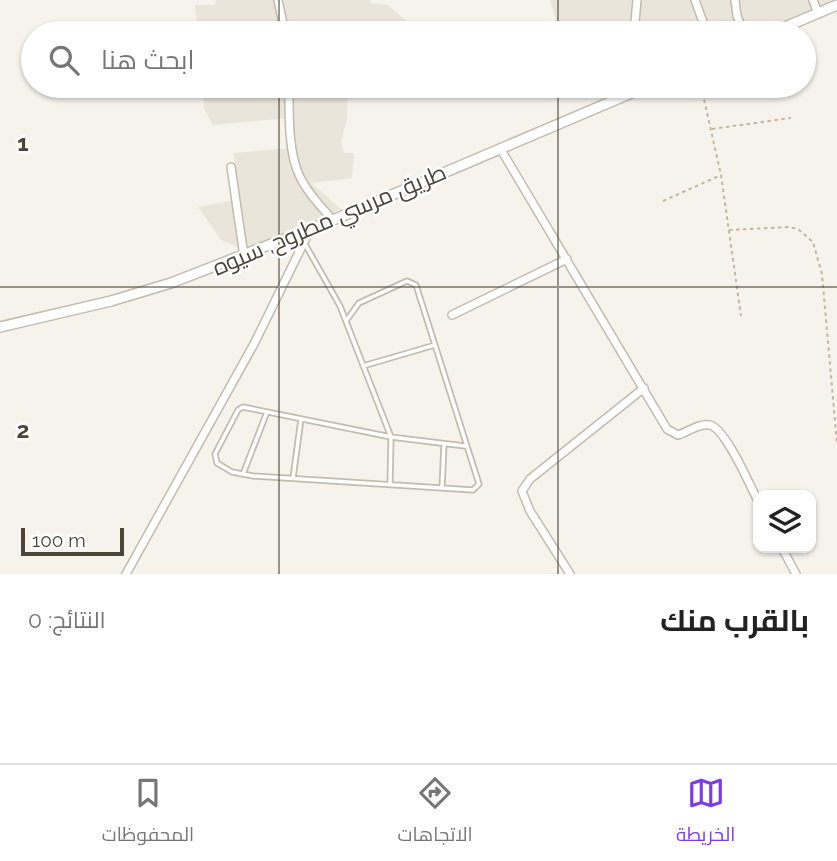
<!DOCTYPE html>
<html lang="ar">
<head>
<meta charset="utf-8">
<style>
  :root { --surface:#fff; --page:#f6f6f6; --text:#222; --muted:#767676; --line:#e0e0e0; --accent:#7c3aed }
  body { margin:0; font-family:Raleway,Cairo,sans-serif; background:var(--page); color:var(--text); direction:rtl }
  .controls { position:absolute; right:21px; bottom:21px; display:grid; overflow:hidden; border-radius:14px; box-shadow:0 2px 5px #0004 }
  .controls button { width:63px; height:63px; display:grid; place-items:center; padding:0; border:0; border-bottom:2px solid var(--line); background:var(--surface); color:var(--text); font:35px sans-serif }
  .scale { position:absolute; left:21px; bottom:18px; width:103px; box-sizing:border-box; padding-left:7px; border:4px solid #4b4439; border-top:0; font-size:19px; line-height:24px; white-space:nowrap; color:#4b4439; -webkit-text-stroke:5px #fff; paint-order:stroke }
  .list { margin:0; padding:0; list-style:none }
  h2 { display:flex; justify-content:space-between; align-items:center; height:91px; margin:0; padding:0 28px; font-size:30px }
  h2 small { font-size:23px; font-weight:400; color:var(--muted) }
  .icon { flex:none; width:38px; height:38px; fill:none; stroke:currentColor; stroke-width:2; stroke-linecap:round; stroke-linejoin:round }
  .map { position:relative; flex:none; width:837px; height:574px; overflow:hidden; direction:ltr }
  .search { position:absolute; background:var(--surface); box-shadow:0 2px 5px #0004; left:21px; right:21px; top:21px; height:77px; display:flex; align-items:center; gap:18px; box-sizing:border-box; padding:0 24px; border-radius:38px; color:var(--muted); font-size:26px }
  .sheet { height:189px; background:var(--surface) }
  nav { display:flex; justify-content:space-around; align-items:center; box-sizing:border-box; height:98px; border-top:2px solid var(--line); background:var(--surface); font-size:19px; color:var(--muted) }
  nav a { display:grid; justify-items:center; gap:4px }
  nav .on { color:var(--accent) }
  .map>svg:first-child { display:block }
</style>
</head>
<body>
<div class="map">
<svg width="837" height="574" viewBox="0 0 837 574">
  <rect width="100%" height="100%" fill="#f6f3ec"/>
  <!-- residential -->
  <path fill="#eae5da" d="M 216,0 L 370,0 L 370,3 L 388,5 L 414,28 L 412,33 L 375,33 L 363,25 L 320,31 L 320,33 L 198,33 L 195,5 L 215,5 Z
    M 550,0 L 837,0 L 837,3 L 765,33 L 636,33 L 637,23 L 556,21 Z
    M 202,86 L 348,86 L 347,119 L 341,141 L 344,153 L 354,153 L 352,178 L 311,183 L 341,209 L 245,250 L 221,240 L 198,207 L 236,200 L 234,153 L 290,148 L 288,118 L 213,125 L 204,109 Z"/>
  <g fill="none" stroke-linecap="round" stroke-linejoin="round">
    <defs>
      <path id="service" d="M 305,244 L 340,306 L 391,437 L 390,484
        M 346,321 L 359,303 L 407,281 L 416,285 L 479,484 L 473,490 L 253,476 L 232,472 L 217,463 L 215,454 L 238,410 L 243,407 L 391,437 L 465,446
        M 363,366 L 435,345
        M 243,474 L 267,412
        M 293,478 L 301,419
        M 442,488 L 444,444"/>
      <path id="minor" d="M 278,0 L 285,33
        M 695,0 L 707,33
        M 735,0 L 737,16 L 744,33
        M 813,0 L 818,14
        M 634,33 L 637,0
        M 289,86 C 289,112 288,154 300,177 C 308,193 321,207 333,220
        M 500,148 L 667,429 L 678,435 C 688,432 699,423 710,425 C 726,429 750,486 758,501
        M 231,167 L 244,256
        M 452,315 L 567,259
        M 782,548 L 796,574
        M 126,574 L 254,344 L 310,230
        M 570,574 L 530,511 L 522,491 L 530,479 L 644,388"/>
      <path id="tertiary" d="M 771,33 L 837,5
        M 0,327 L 111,301 L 171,283 L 333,220 L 648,86"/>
    </defs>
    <!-- service casing -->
    <use href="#service" stroke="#c2bbae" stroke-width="7"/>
    <!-- minor casing -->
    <use href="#minor" stroke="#c2bbae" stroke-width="10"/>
    <!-- tertiary casing -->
    <use href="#tertiary" stroke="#c2bbae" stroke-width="12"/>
    <!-- path -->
    <path stroke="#c4b79f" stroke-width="2" stroke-dasharray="3.5 3.5" stroke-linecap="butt" d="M 701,86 L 721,175 L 741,316
      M 712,129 L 791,118
      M 663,201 L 719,176
      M 729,230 L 789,227 L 798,229 L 813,242 L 822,274 L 837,444"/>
    <!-- service -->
    <use href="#service" stroke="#fff" stroke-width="3.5"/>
    <!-- minor -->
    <use href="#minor" stroke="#fff" stroke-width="7"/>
    <!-- tertiary -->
    <use href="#tertiary" stroke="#fff" stroke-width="9"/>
  </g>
  <!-- grid -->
  <path fill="none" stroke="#4b4439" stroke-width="2" stroke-opacity="0.55" d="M 279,0 L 279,33M 558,0 L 558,33M 279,86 L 279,574M 558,86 L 558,574M 0,287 L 837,287"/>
  <g text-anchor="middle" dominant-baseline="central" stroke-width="5" stroke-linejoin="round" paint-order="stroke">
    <!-- street labels -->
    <g font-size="23" fill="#4b4439" stroke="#fff">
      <text transform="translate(329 219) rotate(-23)">طريق مرسي مطروح, سيوه</text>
    </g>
  </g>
  <g font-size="23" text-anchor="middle" font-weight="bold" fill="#4b4439" stroke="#fff" stroke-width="5" stroke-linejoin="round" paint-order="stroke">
    <text x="23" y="151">1</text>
    <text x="23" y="438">2</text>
  </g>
</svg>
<div class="controls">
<button><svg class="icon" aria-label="layers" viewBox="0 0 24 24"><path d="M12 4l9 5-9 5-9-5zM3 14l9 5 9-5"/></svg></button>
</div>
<div class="scale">100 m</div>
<div class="search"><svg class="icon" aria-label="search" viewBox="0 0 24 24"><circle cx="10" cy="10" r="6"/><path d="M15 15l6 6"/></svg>ابحث هنا</div>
</div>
<section class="sheet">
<h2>بالقرب منك<small>النتائج: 0</small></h2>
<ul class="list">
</ul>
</section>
<nav>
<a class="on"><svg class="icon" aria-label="map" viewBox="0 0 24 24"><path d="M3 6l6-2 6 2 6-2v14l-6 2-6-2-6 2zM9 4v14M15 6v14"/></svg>الخريطة</a>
<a><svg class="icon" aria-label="directions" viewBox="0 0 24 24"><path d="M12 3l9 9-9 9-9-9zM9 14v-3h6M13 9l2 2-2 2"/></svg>الاتجاهات</a>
<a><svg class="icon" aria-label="saved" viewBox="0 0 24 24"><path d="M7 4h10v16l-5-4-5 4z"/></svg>المحفوظات</a>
</nav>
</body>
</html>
